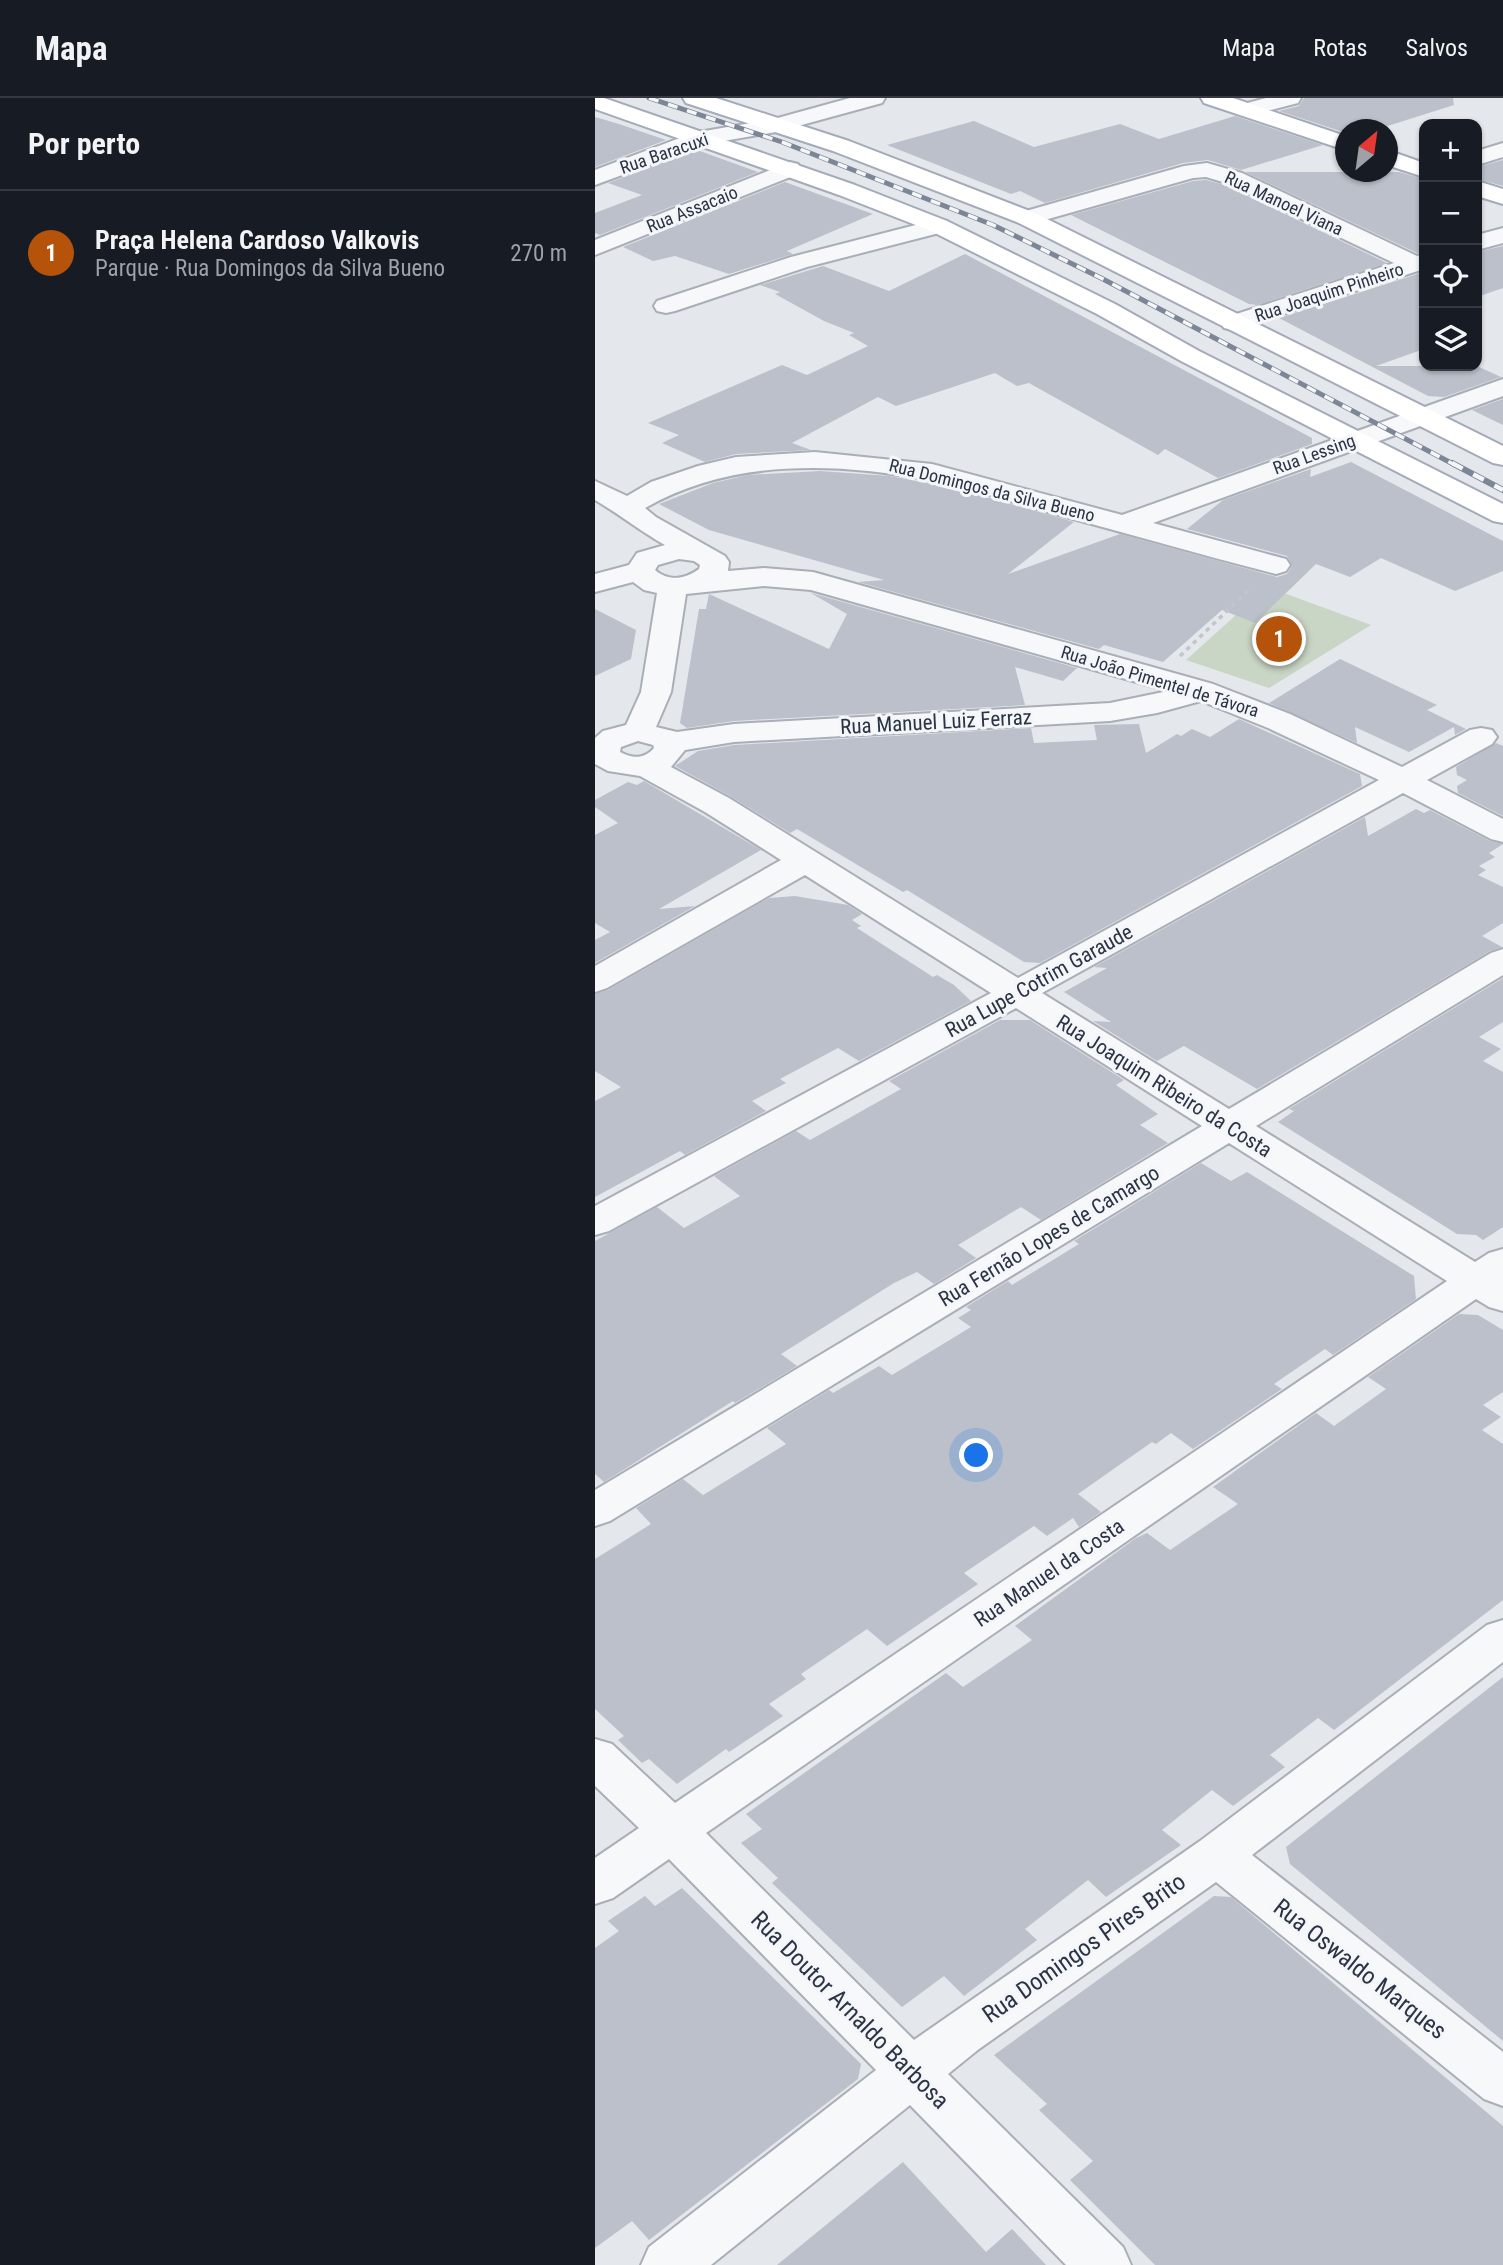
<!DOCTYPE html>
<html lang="pt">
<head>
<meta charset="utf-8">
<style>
  :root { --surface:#171b24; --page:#242831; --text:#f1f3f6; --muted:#9ea1a6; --line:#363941; --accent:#b45309 }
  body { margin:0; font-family:"Roboto Condensed",sans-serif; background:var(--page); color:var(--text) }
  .controls { position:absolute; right:21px; top:21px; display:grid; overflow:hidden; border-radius:14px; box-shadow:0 2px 5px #0004 }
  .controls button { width:63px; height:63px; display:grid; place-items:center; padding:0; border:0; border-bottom:2px solid var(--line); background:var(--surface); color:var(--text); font:35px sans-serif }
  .compass { position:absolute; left:740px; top:21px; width:63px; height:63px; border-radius:50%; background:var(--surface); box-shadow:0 2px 5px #0004; rotate:29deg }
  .you { position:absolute; left:382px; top:1358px; width:24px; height:24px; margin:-18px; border:5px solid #fff; border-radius:50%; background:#1a73e8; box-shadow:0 0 0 10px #1a73e833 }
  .badge { display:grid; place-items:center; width:46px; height:46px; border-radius:50%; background:var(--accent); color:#fff; font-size:23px; font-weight:700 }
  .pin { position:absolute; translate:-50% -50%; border:4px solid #fff; box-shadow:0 2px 7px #0006 }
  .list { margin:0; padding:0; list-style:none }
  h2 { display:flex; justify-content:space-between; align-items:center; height:91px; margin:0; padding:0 28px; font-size:30px }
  h2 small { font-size:23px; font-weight:400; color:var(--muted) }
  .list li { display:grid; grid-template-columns:46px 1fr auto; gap:21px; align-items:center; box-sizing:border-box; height:126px; padding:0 28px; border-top:2px solid var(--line) }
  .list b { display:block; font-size:26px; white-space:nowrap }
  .list p { margin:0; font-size:23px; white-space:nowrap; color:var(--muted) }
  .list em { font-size:23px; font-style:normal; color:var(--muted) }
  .icon { flex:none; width:38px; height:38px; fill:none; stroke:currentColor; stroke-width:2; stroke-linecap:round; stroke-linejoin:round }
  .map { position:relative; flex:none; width:908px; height:2167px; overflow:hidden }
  header { display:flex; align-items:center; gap:42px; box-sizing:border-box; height:98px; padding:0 35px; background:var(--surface); border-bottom:2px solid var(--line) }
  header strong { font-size:33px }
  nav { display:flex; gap:38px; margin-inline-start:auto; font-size:24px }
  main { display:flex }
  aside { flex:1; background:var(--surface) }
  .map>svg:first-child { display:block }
</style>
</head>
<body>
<header>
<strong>Mapa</strong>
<nav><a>Mapa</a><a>Rotas</a><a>Salvos</a></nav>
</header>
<main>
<aside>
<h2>Por perto<small></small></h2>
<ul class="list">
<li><span class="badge">1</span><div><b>Praça Helena Cardoso Valkovis</b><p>Parque · Rua Domingos da Silva Bueno</p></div><em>270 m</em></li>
</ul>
</aside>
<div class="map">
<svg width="908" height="2167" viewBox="0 0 908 2167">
  <rect width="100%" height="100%" fill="#e4e7ec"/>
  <!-- green -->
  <path fill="#c9d6c5" d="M 672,489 L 776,527 L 674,590 L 591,562 Z"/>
  <!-- building -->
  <path fill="#bbc0ca" d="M 709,0 L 858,0 L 859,7 L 780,32 L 751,32 L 751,35 L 684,13 L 704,8 Z
    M 640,18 L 728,47 L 646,72 L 613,62 L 588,65 L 450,105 L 425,93 L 416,96 L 292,47 L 379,23 L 439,49 L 525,26 L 564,41 Z
    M 0,19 L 24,26 L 71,42 L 0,69 Z
    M 102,52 L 163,74 L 5,137 L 0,135 L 0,115 L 47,97 L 13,85 Z
    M 908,62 L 908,88 L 882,81 L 882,69 Z
    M 650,74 L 804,74 L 829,81 L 829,154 L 822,155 Z
    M 611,82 L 630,87 L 792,165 L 662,207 L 654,206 L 476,117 L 598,83 Z
    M 190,84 L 278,116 L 192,153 L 198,156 L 134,176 L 80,158 L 58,163 L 28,149 Z
    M 908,148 L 908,190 L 882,199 L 882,154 Z
    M 370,156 L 717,340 L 717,346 L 623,380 L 570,351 L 563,357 L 434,285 L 422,288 L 400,275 L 301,308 L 283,299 L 197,345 L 216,352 L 141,356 L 110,364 L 67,345 L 84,337 L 53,325 L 187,267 L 212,277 L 273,248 L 254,237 L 259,235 L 229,223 L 180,196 L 185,194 L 165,187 L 228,168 L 294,193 Z
    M 829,174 L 829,251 L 781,268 L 882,268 L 906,279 L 849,299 L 833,298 L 684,220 Z
    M 908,301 L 908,327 L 877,312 Z
    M 756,364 L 908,443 L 908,473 L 860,493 L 786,460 L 755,479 L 721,466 L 660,525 L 627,512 L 568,564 L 509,547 L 504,551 L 263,484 L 289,482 L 114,432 L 64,406 L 118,385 L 153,377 L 225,373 L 295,378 L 364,391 L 479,424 L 413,476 L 525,436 L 682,479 L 692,476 L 697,468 L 692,458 L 592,431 L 628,402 L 716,371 L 715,379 Z
    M 214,494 L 216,495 L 482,570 L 468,583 L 420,569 L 430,607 L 139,623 L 92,630 L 85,625 L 104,511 L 111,511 L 114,496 L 234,551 L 252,516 Z
    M 0,511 L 41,532 L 36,561 L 0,578 Z
    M 745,561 L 842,607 L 832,612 L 871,631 L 860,637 L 859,629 L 814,654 L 760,629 L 762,645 L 674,605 Z
    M 644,621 L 765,676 L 767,688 L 445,865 L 429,864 L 312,792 L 308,794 L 202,731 L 195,735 L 135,698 L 80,668 L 103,653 L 139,647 L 436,630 L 439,645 L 502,642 L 499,627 L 544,626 L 551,655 L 582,636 L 586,638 L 597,631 L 615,639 Z
    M 901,645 L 908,648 L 908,718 L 863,695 L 862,688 L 872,682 L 862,677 L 861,669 Z
    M 49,683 L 166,752 L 64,811 L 100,808 L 0,865 L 0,842 L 15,834 L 0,825 L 0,737 L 23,725 L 0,709 L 0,702 L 33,684 L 42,687 Z
    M 821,711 L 829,715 L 835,712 L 895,743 L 908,746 L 894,755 L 900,759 L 884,768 L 891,772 L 883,777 L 908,789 L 908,825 L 887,838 L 907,849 L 895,853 L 662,991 L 589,948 L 562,963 L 498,923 L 516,924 L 469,894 L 512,870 L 499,869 L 770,719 L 773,738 Z
    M 200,798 L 253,807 L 267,816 L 257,822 L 266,828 L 262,830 L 338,879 L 342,877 L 359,887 L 376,903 L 264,963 L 243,950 L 185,981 L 191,985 L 157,1003 L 171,1013 L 90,1057 L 85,1053 L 0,1099 L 0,1003 L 26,989 L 0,973 L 0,896 L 13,892 L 174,800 Z
    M 908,880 L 908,924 L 884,939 L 906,951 L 888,963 L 908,974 L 908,1129 L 888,1142 L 881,1137 L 862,1136 L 683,1024 L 699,1013 L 694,1011 Z
    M 405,922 L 435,922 L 529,982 L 521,987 L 563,1016 L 545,1027 L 573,1045 L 446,1122 L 426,1109 L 363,1147 L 381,1160 L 339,1186 L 322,1174 L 299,1185 L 186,1256 L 202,1268 L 140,1305 L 138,1303 L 9,1384 L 0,1376 L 0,1143 L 62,1109 L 89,1130 L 145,1098 L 119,1078 L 201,1033 L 215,1042 L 306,991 L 294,983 Z
    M 606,1065 L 636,1083 L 652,1074 L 819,1178 L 821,1201 L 738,1257 L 730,1251 L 679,1286 L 687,1291 L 598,1351 L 576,1335 L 561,1346 L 557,1344 L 483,1396 L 506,1414 L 484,1429 L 478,1420 L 452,1438 L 439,1428 L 369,1475 L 383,1486 L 292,1548 L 272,1531 L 206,1576 L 211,1581 L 174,1606 L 188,1618 L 134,1654 L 131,1651 L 82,1686 L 54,1661 L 47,1665 L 23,1642 L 29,1638 L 0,1611 L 0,1461 L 56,1426 L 41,1410 L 88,1381 L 108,1397 L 191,1346 L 172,1330 L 234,1292 L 238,1295 L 284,1268 L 297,1277 L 376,1229 L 363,1220 L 376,1212 L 371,1209 L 413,1183 L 417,1187 L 484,1146 L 479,1143 Z
    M 864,1216 L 883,1217 L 908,1232 L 908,1294 L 888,1307 L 906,1319 L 887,1332 L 908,1346 L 908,1502 L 739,1632 L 723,1620 L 675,1657 L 690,1669 L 638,1708 L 617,1692 L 567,1732 L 586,1747 L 511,1799 L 493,1782 L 430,1831 L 442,1842 L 369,1898 L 349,1878 L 307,1909 L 177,1785 L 183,1780 L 146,1745 L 167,1731 L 151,1716 L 351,1575 L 368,1589 L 437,1542 L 420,1528 L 541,1440 L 552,1435 L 575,1452 L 643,1406 L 618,1389 L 721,1315 L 739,1328 L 791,1291 L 773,1279 Z
    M 908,1579 L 908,1943 L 695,1766 L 691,1749 Z
    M 87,1790 L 266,1966 L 263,1981 L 54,2142 L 37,2123 L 0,2150 L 0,1850 L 24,1833 L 13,1823 L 50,1798 L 60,1808 Z
    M 619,1798 L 636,1799 L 908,2028 L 908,2167 L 560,2167 L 475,2082 L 498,2063 L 444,2012 L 452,2006 L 399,1957 Z
    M 308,2064 L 391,2154 L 417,2131 L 451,2167 L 182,2167 Z"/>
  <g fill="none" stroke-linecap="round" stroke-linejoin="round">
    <defs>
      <path id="minor" d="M 255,0 L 290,0 L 287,5 L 181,34 L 111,46 L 0,87 L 0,72 L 98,35 L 179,21 Z
        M 671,0 L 706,0 L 703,5 L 653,18 L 645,17 L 642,12 L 645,7 Z
        M 908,45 L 908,59 L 882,67 L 882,53 Z
        M 195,64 L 203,66 L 206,71 L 203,76 L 0,157 L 0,142 Z
        M 612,65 L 647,75 L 822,158 L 829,156 L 829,171 L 638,232 L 629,230 L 626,225 L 629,220 L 799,165 L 631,85 L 611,79 L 598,80 L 432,127 L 424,125 L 420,120 L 424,115 L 589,68 Z
        M 344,121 L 352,123 L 356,128 L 352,133 L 212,169 L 80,213 L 71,215 L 62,213 L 59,208 L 62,203 L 196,159 Z
        M 908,130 L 908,145 L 882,152 L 882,137 Z
        M 908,281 L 908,298 L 558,425 L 691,461 L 695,467 L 691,473 L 681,476 C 606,457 531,435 456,415 C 416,404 375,389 333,382 C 239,364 136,361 50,410 L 61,419 L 130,458 L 134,464 L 133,473 L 169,470 L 218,474 L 618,586 L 695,616 L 807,669 L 875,632 L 886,630 L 897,632 L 902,639 L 897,646 L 832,682 L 908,721 L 908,744 L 896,741 L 808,695 L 447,895 L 634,1011 L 896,855 L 908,851 L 908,877 L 661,1028 L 880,1164 L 894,1155 L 908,1151 L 908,1213 L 894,1209 L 881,1201 L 111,1735 L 319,1942 L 605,1743 L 892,1527 L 908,1522 L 908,1564 L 657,1757 L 908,1954 L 908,2008 L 889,2001 L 621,1784 L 384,1951 L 353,1976 L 528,2149 L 536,2167 L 471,2167 L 315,2007 L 116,2167 L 46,2167 L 54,2149 L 281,1972 L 74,1761 L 18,1800 L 0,1806 L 0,1760 L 44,1730 L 0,1688 L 0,1641 L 17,1646 L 80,1705 L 852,1183 L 634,1045 L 15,1423 L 0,1428 L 0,1392 L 607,1028 L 421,910 L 14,1133 L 0,1137 L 0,1108 L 396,895 L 210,777 L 12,890 L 0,894 L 0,868 L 186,762 L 110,714 L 45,678 L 13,673 L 0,666 L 0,640 L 8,633 L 31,627 L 46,594 L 62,495 L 49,492 L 38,484 L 0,494 L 0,476 L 34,467 L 42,455 L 70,447 C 45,433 24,416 0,402 L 0,383 L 32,398 L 56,384 L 103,368 L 141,359 L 220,354 L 337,366 L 527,417 ZM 84,461 L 99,463 L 105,467 L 104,471 C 90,481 74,484 60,472 L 63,467 ZM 169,488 L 216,492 L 573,593 L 515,605 L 139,626 L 82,634 L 61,629 L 76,594 L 91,496 ZM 606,603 L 673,630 L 784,682 L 423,880 L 134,700 L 76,669 L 90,652 L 139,644 L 515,623 L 562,615 ZM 43,643 L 58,647 L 59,650 C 49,661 38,661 25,654 L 26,649 Z"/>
      <path id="major" d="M 0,0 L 9,0 L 260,87 L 352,123 L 520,206 L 604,253 L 908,406 L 908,425 L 898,423 L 586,263 L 502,216 L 336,133 L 244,97 L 0,11 Z
        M 88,0 L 121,0 L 254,43 L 440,115 L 908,348 L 908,367 L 898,365 L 424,125 L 238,53 L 91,5 Z
        M 606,0 L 638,0 L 750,38 L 750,52 L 609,5 Z
        M 792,52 L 829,65 L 829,79 L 792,67 Z
        M 882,83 L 908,91 L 908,106 L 882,98 Z"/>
    </defs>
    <!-- minor casing -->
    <use href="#minor" stroke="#a9aeb7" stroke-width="4"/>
    <!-- major casing -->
    <use href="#major" stroke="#a3abb8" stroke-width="4"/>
    <!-- path -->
    <path stroke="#c2c5cb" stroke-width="3.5" stroke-dasharray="4.5 4.5" stroke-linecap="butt" d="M 585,558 L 657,489"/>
    <!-- minor -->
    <use href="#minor" fill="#f7f8fa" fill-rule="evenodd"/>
    <!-- major -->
    <use href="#major" fill="#fff" fill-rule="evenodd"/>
    <defs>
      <path id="rail-far1" d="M 54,0 L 187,44 L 398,127 L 506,180 L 860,367"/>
      <path id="rail" d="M 857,365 L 908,392"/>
    </defs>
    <!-- rail-far1 casing -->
    <use href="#rail-far1" stroke="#7d8696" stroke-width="5"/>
    <!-- rail casing -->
    <use href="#rail" stroke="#7d8696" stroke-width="6"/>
    <!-- rail-far1 -->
    <use href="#rail-far1" stroke="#f4f6f9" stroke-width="3.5" stroke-dasharray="10" stroke-linecap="butt"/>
    <!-- rail -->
    <use href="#rail" stroke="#f4f6f9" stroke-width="4.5" stroke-dasharray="12" stroke-linecap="butt"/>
  </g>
  <g text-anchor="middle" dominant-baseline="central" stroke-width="6" stroke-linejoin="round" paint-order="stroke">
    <!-- far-street labels -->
    <g font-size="18" fill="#2b3445" stroke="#f4f6f9">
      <text transform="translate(69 55) rotate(-19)">Rua Baracuxi</text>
      <text transform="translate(689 105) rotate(25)">Rua Manoel Viana</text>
      <text transform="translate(97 111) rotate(-22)">Rua Assacaio</text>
      <text transform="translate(734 194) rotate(-18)">Rua Joaquim Pinheiro</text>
      <text transform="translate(719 356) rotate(-20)">Rua Lessing</text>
      <text transform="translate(397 392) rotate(14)">Rua Domingos da Silva Bueno</text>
      <text transform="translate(565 583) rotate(17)">Rua João Pimentel de Távora</text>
    </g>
    <!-- street labels -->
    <g font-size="21" fill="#2b3445" stroke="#f4f6f9">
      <text transform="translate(341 624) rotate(-3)">Rua Manuel Luiz Ferraz</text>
      <text transform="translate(444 883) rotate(-29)">Rua Lupe Cotrim Garaude</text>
      <text transform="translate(569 988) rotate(32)">Rua Joaquim Ribeiro da Costa</text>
      <text transform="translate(454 1138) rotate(-31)">Rua Fernão Lopes de Camargo</text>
      <text transform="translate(454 1475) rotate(-34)">Rua Manuel da Costa</text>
    </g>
    <!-- near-street labels -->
    <g font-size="24" fill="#2b3445" stroke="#f4f6f9">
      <text transform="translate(489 1850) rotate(-35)">Rua Domingos Pires Brito</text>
      <text transform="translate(765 1871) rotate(38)">Rua Oswaldo Marques</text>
      <text transform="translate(255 1912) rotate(45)">Rua Doutor Arnaldo Barbosa</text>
    </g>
  </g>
</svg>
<div class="controls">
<button>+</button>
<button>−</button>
<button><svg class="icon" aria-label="locate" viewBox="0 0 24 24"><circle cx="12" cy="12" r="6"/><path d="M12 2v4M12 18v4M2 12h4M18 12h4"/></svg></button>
<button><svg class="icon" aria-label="layers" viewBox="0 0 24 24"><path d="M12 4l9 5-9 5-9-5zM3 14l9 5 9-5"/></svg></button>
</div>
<svg class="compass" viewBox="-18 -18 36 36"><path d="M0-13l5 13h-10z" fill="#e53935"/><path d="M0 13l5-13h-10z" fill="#9ea1a6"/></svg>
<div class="you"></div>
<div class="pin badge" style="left:684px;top:541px">1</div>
</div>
</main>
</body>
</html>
